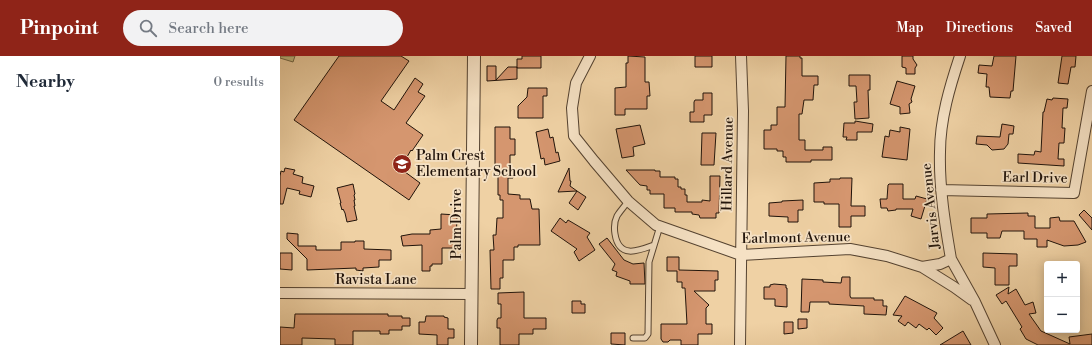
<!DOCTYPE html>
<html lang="en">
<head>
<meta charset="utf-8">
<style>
  :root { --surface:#fff; --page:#f2f2f3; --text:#1f2937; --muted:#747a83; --line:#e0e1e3; --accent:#8f2418 }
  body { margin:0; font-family:"Libre Bodoni",serif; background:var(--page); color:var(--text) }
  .controls { position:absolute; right:12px; bottom:12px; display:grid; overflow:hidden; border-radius:4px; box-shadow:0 2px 10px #0003 }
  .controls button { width:36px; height:36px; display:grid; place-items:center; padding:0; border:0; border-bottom:1px solid var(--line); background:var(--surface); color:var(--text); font:20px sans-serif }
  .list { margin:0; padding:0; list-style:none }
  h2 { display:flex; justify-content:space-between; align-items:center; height:52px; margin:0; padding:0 16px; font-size:17px }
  h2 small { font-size:13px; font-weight:400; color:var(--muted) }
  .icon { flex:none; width:22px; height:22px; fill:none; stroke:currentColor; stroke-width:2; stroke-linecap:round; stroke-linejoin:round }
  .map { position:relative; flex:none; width:812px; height:289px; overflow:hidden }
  header { display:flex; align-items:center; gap:24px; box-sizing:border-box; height:56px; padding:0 20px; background:var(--accent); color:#fff }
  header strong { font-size:19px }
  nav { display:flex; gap:22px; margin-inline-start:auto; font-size:14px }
  .search { width:280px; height:36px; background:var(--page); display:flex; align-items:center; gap:10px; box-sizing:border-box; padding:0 14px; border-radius:22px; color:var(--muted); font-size:15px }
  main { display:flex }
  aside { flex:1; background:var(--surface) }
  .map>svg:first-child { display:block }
</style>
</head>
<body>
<header>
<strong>Pinpoint</strong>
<div class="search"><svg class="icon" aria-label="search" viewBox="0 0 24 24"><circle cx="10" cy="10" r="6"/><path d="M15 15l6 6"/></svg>Search here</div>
<nav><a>Map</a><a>Directions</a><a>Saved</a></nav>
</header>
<main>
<aside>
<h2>Nearby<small>0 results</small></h2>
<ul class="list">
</ul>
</aside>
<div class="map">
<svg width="812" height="289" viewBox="0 0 812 289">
  <rect width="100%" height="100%" fill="#efd1a4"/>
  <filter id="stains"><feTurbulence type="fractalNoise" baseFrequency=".005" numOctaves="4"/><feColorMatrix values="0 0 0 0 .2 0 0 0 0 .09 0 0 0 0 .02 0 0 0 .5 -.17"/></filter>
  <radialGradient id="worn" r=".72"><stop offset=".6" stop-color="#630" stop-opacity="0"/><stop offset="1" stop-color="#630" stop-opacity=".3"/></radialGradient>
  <!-- green -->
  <path fill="#c0b981" stroke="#706646" d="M 0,0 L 15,0 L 13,6 L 0,2 Z"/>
  <!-- building -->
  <path fill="#d5966f" stroke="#20130a" d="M 59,0 L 121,0 L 129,5 L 101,45 L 114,54 L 135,22 L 143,28 L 138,36 L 145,40 L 126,67 L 143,79 L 132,95 L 131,94 L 127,101 L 124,99 L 117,110 L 140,127 L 129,144 L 14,64 Z
    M 242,0 L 261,0 L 261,12 L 237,12 L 237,3 L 242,3 Z
    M 348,0 L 365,1 L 365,26 L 369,26 L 370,40 L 367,40 L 367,53 L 345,53 L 345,59 L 335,59 L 335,32 L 346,31 L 346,7 L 348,7 Z
    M 415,0 L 432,0 L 432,11 L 415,11 Z
    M 506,0 L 520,0 L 520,2 L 522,2 L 522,20 L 538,20 L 538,29 L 534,29 L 533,44 L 524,44 L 522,58 L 519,58 L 519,84 L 525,84 L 525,94 L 543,94 L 543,91 L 552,91 L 552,104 L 531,104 L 531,106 L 506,106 L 506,101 L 503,101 L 503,95 L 497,95 L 497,93 L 484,93 L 484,74 L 491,74 L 491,69 L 497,69 L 497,51 L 505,51 Z
    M 622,0 L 633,0 L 633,3 L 637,9 L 635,12 L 635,18 L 626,18 L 626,12 L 622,11 Z
    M 714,0 L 736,0 L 733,35 L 731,35 L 730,42 L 710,41 L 709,31 L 706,31 L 707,18 L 698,17 L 699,9 L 712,10 Z
    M 782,0 L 796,0 L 795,11 L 791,11 L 788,28 L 778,27 Z
    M 207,10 L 216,10 L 216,24 L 228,11 L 237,11 L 237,23 L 207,25 Z
    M 569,19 L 590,19 L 590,34 L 588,34 L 589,62 L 575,63 L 574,46 L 577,46 L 576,30 L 569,30 Z
    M 617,25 L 635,30 L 631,43 L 632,46 L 629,48 L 630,57 L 620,58 L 620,51 L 610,48 Z
    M 248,32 L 267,32 L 267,40 L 263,40 L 263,62 L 238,62 L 238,50 L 247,41 Z
    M 423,37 L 432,37 L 432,59 L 424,59 L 424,66 L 410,66 L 410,56 L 414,56 L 414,46 L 415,44 L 423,44 Z
    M 773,42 L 788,43 L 787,52 L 783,52 L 782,72 L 785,72 L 784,87 L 779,87 L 778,103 L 784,103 L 784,110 L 738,107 L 738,98 L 754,99 L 755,95 L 761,96 L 763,56 L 764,56 L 767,43 L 772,44 Z
    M 575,65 L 593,68 L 592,76 L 577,76 L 577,84 L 566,84 L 567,81 L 563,81 L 564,67 L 575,67 Z
    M 722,68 L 734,70 L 733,78 L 729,78 L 728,88 L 724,93 L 712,94 L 707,89 L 696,88 L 697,80 L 720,81 Z
    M 360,69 L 365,88 L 353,91 L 354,100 L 342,102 L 336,73 Z
    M 215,71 L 230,71 L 230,83 L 235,83 L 235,99 L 230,99 L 230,114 L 233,114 L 233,122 L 228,122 L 228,138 L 240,139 L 240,143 L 250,143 L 252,153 L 259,153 L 260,189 L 238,189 L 238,191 L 234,191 L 234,204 L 223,204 L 223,222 L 220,222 L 220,233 L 211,233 L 210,194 L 214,194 L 213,179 L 216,179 L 217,162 L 223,162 L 223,144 L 220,144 L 220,139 L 218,139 L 218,109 L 215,109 Z
    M 620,71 L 630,73 L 627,104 L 602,101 L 605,80 L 609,81 L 610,74 L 620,76 Z
    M 268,73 L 270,82 L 273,81 L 276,97 L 278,96 L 280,105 L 265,109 L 264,102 L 261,103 L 256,76 Z
    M 422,77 L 436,77 L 434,109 L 421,109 Z
    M 5,112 L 15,114 L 13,118 L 23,121 L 22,127 L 34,130 L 31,141 L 19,138 L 20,135 L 7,132 L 3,148 L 0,148 L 0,120 L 1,115 L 4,116 Z
    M 289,112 L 290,125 L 291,125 L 290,130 L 297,135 L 278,136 Z
    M 346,114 L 375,114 L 375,115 L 380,115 L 380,121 L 395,121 L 395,123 L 398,123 L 398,131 L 401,131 L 401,133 L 405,133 L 405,139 L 407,139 L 407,146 L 422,146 L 422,144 L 430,145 L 430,120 L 440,120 L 439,157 L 436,157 L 436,162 L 420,162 L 419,159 L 412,158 L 412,156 L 395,156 L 395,152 L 384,152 L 384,138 L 370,138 L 370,134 L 367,134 L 367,130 L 360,129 Z
    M 560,122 L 572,122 L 571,150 L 585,150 L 585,160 L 571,160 L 571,171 L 559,171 L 559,148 L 544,148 L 544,146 L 534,146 L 534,127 L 550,126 L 550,123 L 560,123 Z
    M 73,128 L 75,138 L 74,139 L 75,144 L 74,144 L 75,150 L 74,150 L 77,164 L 67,166 L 65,157 L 63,153 L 62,154 L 60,147 L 61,147 L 57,132 Z
    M 609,128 L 623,128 L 623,143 L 635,143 L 636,140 L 647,143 L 641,163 L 631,160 L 633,153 L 616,153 L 616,154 L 608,155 L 607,152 L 601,152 L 600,143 L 607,143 L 608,129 Z
    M 297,135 L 306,141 L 298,154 L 289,147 Z
    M 523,144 L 523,154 L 518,154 L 518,166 L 508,166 L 508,161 L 489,160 L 489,147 L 502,146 L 502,145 Z
    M 804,154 L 812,162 L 812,174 L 799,159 Z
    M 748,157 L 748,160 L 755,160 L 755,172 L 770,172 L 770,162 L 779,161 L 780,165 L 794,165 L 806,186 L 798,189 L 784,190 L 767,184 L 767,191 L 757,191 L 757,183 L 744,183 L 744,175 L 722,175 L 720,182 L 707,182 L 707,177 L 691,177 L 691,162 L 707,162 L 707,158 Z
    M 161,158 L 177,159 L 176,192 L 162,192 L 162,208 L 152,208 L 152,210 L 150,210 L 150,215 L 142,215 L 142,189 L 123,190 L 121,180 L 132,178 L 150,178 L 150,174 L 161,173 Z
    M 280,162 L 286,167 L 288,164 L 310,177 L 307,181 L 315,194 L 299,205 L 294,196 L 297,193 L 271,175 Z
    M 7,177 L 18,178 L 18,190 L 36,190 L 36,194 L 61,194 L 61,186 L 75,186 L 75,185 L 84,185 L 84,193 L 111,194 L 111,204 L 99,204 L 99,211 L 83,212 L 83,215 L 76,214 L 76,212 L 27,214 L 27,203 L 7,183 Z
    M 327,182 L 344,204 L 353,208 L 364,207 L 365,228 L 350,228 L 350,225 L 336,220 L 337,216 L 332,214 L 335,208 L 319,188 Z
    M 0,197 L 12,197 L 12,214 L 0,213 Z
    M 703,197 L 737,198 L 737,210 L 729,210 L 729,229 L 715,229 L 715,212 L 703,211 Z
    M 387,201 L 399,201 L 399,214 L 438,215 L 438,224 L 435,224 L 435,235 L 414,235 L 429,249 L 426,252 L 426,268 L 432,268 L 432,278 L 418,278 L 418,289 L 401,289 L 401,284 L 390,284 L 388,286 L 383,286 L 381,283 L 381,268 L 407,268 L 405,232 L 402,232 L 402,226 L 397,226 L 397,215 L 387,215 Z
    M 562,221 L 570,221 L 570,240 L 571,242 L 594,242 L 594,244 L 603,244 L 603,250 L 607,250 L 606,259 L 584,258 L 584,250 L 549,248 L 549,246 L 530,246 L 529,256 L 521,256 L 522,223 L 543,224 L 543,226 L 561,227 Z
    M 494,228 L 506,229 L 506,232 L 507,232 L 507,251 L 495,250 L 495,243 L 484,243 L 484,231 L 490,231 L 490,229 Z
    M 729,231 L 728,238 L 736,233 L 745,249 L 753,246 L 756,257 L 749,258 L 761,275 L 790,288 L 789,281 L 812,278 L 812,289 L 758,289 L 746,283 L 740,273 L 742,271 L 726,245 L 722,248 L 716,239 Z
    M 244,236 L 244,262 L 266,262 L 266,273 L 253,273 L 253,278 L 239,278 L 239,289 L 220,289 L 220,272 L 217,272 L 217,264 L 218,262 L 221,262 L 221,248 L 218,248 L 218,237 Z
    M 625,240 L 657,257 L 654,262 L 663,272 L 656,279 L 649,272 L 647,274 L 639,268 L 636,272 L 628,266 L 625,270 L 618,265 L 622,260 L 613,259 Z
    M 292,245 L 301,245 L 301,248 L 305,248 L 305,257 L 292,257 Z
    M 15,258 L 108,258 L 108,260 L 122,260 L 122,262 L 130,262 L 130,270 L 122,270 L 122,274 L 109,274 L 109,278 L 100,278 L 100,275 L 73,275 L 73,289 L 55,289 L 55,283 L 22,282 L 22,289 L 0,289 L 0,271 L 14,272 Z
    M 146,260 L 164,260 L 164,261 L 168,262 L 168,273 L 174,273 L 174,282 L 168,282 L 168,289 L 157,289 L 157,279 L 139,278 L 139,266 L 145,266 Z
    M 518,263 L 527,263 L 527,272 L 518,273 Z
    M 504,266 L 513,266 L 513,277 L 504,278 Z
    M 683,275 L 691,289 L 660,289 Z
    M 331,277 L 345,277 L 345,289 L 331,288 Z"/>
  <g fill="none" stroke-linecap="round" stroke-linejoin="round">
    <defs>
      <path id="service" d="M 348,145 C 345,150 340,155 337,160 C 334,166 334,172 335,178 C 339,203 358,195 374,189
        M 353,282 L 365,282 L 368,278 L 369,206 L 380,170"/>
      <path id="minor" d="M 310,0 L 296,27 L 292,52 L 294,80 L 314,105 L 348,145 L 376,169 L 461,199 L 570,193 L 607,200 L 642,211 L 660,208 L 671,203 L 695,246 L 715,289
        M 661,134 L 794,137 L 812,35
        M 671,203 C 665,168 659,132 660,96 C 660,63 670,30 680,0
        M 642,211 L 674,231 L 692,244
        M 0,237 L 192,238
        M 460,289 L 463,55 L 461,0"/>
      <path id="tertiary" d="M 191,289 L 194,0"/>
    </defs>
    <!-- service casing -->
    <use href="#service" stroke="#544230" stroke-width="7"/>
    <!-- minor casing -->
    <use href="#minor" stroke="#544230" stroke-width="12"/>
    <!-- tertiary casing -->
    <use href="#tertiary" stroke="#544230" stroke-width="14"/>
    <!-- service -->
    <use href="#service" stroke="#f5e1c4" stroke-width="5"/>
    <!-- minor -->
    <use href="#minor" stroke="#f5e1c4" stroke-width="10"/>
    <!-- tertiary -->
    <use href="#tertiary" stroke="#f5e1c4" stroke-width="12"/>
  </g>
  <!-- icons -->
  <defs>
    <symbol id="school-disc" viewBox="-11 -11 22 22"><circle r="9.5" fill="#8f2418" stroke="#f5e1c4"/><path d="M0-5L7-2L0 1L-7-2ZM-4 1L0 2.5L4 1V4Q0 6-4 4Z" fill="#fff"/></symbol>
  </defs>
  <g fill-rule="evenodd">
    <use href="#school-disc" x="111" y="97" width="22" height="22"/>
  </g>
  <g text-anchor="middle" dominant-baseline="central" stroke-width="3.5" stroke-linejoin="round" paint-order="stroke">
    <!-- poi labels -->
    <g font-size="14" fill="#20130a" stroke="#f5e1c4" text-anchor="start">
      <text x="136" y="100">Palm Crest<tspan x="136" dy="16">Elementary School</tspan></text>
    </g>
    <!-- street labels -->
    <g font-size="14" fill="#20130a" stroke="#f5e1c4">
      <text transform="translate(448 108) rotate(-89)">Hillard Avenue</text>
      <text transform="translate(755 122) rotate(1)">Earl Drive</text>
      <text transform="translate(651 150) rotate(-96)">Jarvis Avenue</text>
      <text transform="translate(177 168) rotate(-90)">Palm Drive</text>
      <text transform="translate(516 182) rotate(-1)">Earlmont Avenue</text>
      <text x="96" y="224">Ravista Lane</text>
    </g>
  </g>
  <rect width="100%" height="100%" filter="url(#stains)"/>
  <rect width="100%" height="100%" fill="url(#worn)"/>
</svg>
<div class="controls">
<button>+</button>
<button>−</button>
</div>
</div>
</main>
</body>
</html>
